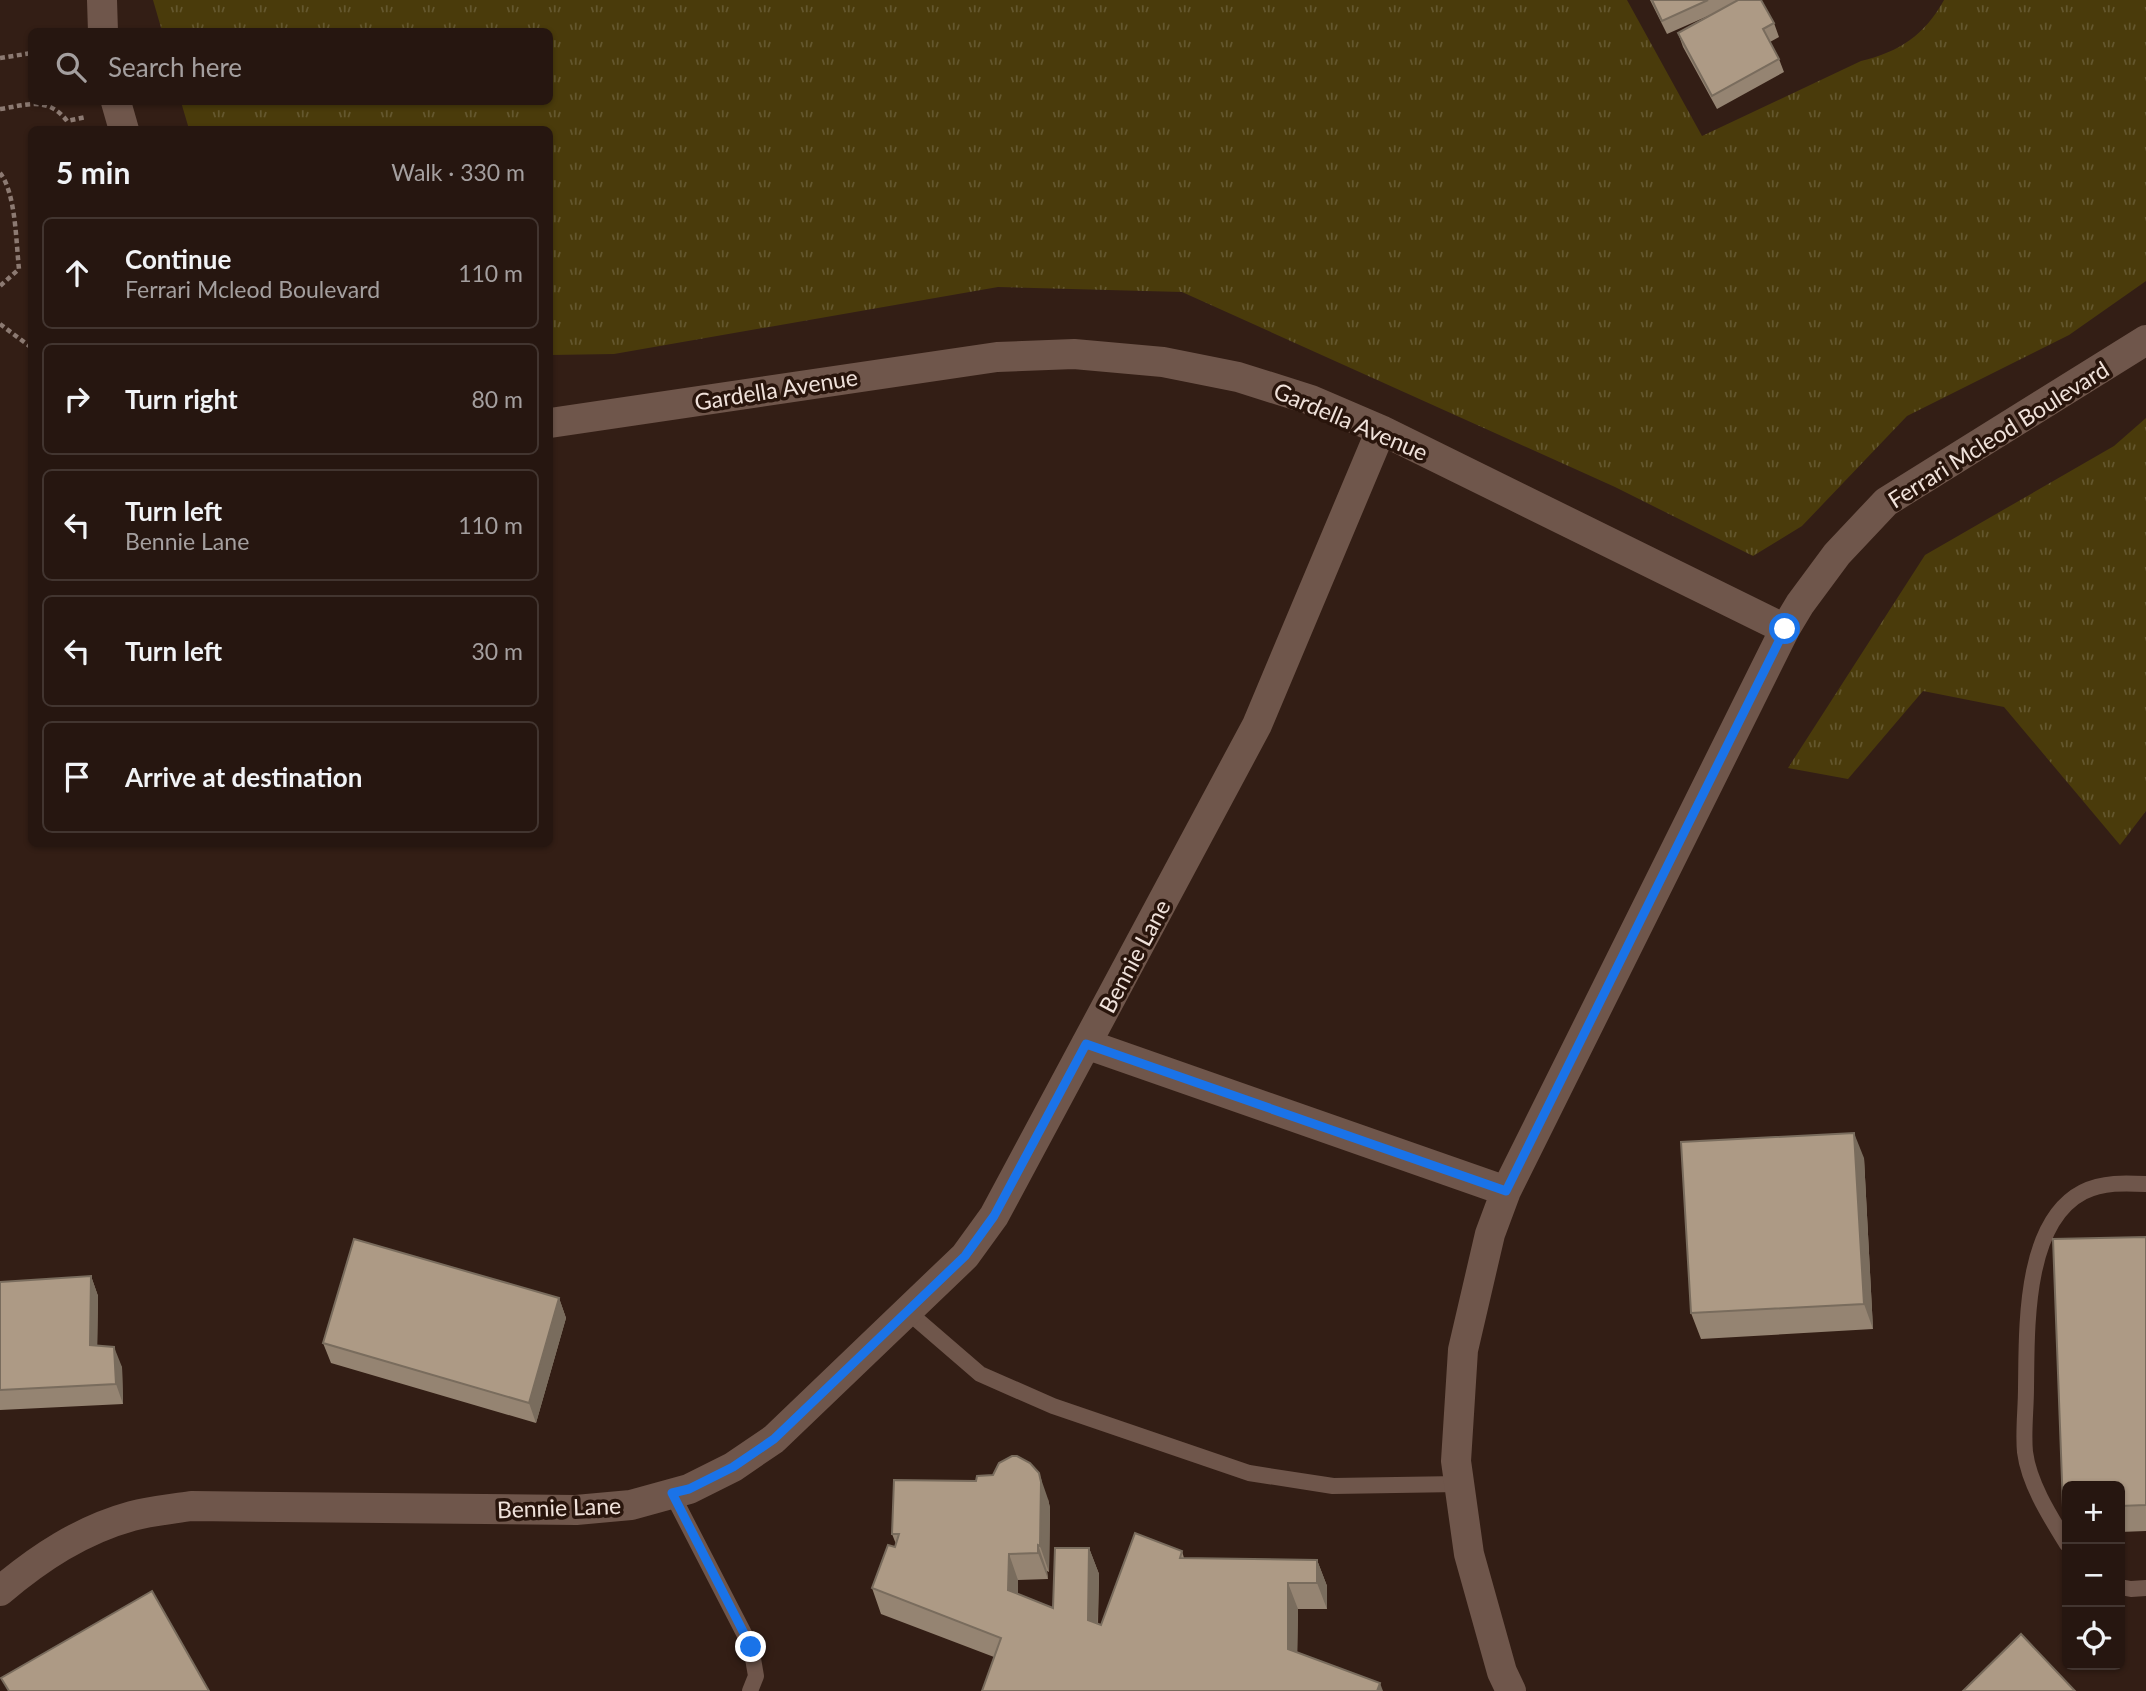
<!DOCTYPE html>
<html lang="en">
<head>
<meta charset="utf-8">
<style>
  :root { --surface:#261610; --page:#32231e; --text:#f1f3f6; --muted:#a49f9f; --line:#423530 }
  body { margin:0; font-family:Lato,sans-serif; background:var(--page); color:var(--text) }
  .controls { position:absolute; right:21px; bottom:21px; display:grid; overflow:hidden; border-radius:10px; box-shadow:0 2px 5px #0004 }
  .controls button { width:63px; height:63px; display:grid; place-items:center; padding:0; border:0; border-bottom:2px solid var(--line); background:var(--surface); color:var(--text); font:35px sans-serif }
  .stop { position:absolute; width:21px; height:21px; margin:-16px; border:5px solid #1a73e8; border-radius:50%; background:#fff }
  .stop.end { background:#1a73e8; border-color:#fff; box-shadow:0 2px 7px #0008 }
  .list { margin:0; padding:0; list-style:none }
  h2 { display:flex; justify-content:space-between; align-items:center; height:91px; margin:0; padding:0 28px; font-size:30px }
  h2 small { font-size:23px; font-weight:400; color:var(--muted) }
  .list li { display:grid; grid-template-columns:46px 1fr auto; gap:21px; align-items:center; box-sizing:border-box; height:112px; margin:0 14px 14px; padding:0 14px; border:2px solid var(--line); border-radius:10px }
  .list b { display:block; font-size:26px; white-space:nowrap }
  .list p { margin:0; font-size:23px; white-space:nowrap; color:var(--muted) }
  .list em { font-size:23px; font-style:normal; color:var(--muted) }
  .icon { flex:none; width:38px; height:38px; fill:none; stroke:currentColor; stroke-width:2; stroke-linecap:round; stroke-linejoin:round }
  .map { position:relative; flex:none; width:2146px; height:1691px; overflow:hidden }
  .search { position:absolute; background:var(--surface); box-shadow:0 2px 5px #0004; left:28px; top:28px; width:525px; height:77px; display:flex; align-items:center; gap:18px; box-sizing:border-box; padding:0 24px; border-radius:10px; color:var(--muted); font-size:26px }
  .panel { position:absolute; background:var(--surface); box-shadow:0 2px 5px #0004; left:28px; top:126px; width:525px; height:721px; border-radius:10px }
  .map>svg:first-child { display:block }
</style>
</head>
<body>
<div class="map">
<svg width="2146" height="1691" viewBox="0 0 2146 1691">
  <defs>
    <pattern id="grass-tufts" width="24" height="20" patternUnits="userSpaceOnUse" patternTransform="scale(1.75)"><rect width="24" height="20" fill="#4a3b0b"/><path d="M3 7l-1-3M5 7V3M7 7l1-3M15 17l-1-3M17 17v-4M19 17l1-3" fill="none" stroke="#64572e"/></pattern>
  </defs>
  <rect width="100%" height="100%" fill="#331e15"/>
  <!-- grass -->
  <path fill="url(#grass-tufts)" d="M 153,0 L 1627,0 L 1702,136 L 1861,61 C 1899,52 1925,35 1944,0 L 2146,0 L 2146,281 L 2069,335 L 1907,416 L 1802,526 L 1753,556 L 1615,487 L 1182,292 L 998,287 L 614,354 L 550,355 L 550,130 L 189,129 L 181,102 L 550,102 L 550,32 L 162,31 Z
    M 2146,418 L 2146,811 L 2120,845 L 2004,707 L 1923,691 L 1848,779 L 1788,768 L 1925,555 L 2114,446 Z"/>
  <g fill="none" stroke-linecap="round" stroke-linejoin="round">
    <!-- path -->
    <path stroke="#8c7a72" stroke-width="4.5" stroke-dasharray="5 3.5" stroke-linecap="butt" d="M 0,58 L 32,53
      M 0,109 C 27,105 48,96 67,121 L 86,117
      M 0,173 C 16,193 16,243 19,269 L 0,286
      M 0,324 L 32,348"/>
    <!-- service -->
    <path stroke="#6f564b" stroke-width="16" d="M 907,1311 L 980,1374 L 1053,1406 L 1249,1473 L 1333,1486 L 1459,1484
      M 672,1494 L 751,1647 L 756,1676 L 750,1691
      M 2067,1544 C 2051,1518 2029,1484 2025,1452 C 2023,1432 2026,1409 2026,1388 C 2027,1331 2023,1223 2083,1192 C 2103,1182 2125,1183 2146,1184
      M 2120,1587 L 2131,1589 L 2146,1588"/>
    <!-- minor -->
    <path stroke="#6f564b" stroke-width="30" d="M 102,0 L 103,32
      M 116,102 L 124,130
      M 550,423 L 997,357 L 1074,354 L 1163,362 L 1238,377 L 1311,400 L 1381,430 L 1785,629
      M 1086,1044 L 1506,1191
      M 0,1591 C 39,1558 81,1530 132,1516 C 151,1511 172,1509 191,1506 L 576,1510 L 631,1505 L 689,1489 L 733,1467 L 774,1439 L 965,1256 L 994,1216 L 1257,725 L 1381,430
      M 1511,1691 L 1502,1672 L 1469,1554 L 1456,1461 L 1463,1350 L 1490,1234 L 1506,1191 L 1785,629 L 1800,604 L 1837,554 L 1886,502 L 2146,340"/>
  </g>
  <!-- wall -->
  <path fill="#958472" d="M 1650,0 L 1761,0 L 1774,23 L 1779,37 L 1770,42 L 1779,59 L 1784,72 L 1717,109 L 1683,47 L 1678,33 L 1717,12 L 1667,34 Z
    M 1864,1158 L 1873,1329 L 1701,1339 L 1691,1313 Z
    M 2146,1237 L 2146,1531 L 2120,1532 L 2120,1486 L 2067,1486 L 2067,1518 L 2063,1507 L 2053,1239 Z
    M 91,1276 L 98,1296 L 97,1346 L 122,1367 L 123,1404 L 0,1410 L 0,1282 Z
    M 559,1298 L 566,1318 L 536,1423 L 331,1363 L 323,1343 Z
    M 1048,1499 L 1050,1508 L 1049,1572 L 1047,1571 L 1048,1579 L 1018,1580 L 1018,1594 L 1053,1608 L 1089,1548 L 1099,1574 L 1098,1624 L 1101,1625 L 1182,1551 L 1184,1558 L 1317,1560 L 1327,1586 L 1327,1609 L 1298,1609 L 1297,1653 L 994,1657 L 881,1614 L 872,1588 L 895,1547 L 896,1544 L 892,1534 Z"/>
  <!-- shaded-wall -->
  <path fill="#796c5d" d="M 1854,1133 L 1864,1158 L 1873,1329 L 1864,1304 Z
    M 91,1276 L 98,1296 L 97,1365 L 90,1345 Z
    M 559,1298 L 566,1318 L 536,1423 L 529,1403 Z
    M 114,1347 L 122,1367 L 123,1404 L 116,1384 Z
    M 1039,1473 L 1048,1499 L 1050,1508 L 1049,1572 L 1040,1546 Z
    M 1038,1545 L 1047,1571 L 1048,1579 L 1038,1553 Z
    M 1089,1548 L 1099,1574 L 1097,1645 L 1088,1620 Z
    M 1009,1554 L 1018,1580 L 1018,1615 L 1008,1590 Z
    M 1317,1560 L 1327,1586 L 1327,1609 L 1317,1583 Z
    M 1288,1583 L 1298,1609 L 1297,1675 L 1288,1649 Z
    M 1380,1683 L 1383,1691 L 1377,1691 Z"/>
  <!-- building -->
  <path fill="#ad9a85" stroke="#796c5d" stroke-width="2" d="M 1652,0 L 1708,0 L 1662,21 Z
    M 1738,0 L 1761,0 L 1774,23 L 1763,29 L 1779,59 L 1712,96 L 1678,33 Z
    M 1854,1133 L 1864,1304 L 1691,1313 L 1681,1142 Z
    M 2146,1237 L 2146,1505 L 2120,1506 L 2120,1486 L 2067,1486 L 2067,1507 L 2063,1507 L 2053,1239 Z
    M 354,1239 L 559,1298 L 529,1403 L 323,1343 Z
    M 91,1276 L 90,1345 L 114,1347 L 116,1384 L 0,1390 L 0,1282 Z
    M 1012,1456 L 1017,1456 L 1030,1463 L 1039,1473 L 1041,1482 L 1040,1546 L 1038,1545 L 1038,1553 L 1009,1554 L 1008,1590 L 1053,1608 L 1055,1548 L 1089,1548 L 1088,1620 L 1101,1625 L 1135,1533 L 1182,1551 L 1180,1558 L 1317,1560 L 1317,1583 L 1288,1583 L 1288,1649 L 1380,1683 L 1377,1691 L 982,1691 L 1001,1638 L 872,1588 L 888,1545 L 895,1547 L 899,1534 L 892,1534 L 894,1480 L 976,1481 L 977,1476 L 993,1475 L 999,1463 Z
    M 152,1591 L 209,1691 L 9,1691 L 1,1678 Z
    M 2021,1634 L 2075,1691 L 1963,1691 Z"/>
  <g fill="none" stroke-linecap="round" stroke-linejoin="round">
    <!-- route -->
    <path stroke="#1a73e8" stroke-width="9" d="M 751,1647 L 672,1493 L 689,1489 L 733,1467 L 774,1439 L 965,1256 L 994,1216 L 1086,1044 L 1506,1191 L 1785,629"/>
  </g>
  <g text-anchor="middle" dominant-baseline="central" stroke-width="7" stroke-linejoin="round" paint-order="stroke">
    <!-- street labels -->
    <g font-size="23" fill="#efe1da" stroke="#29150c">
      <text transform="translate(776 389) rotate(-9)">Gardella Avenue</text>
      <text transform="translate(1351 421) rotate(23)">Gardella Avenue</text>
      <text transform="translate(1998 434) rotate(-32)">Ferrari Mcleod Boulevard</text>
      <text transform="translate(1134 956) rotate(-62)">Bennie Lane</text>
      <text transform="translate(559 1507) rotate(-2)">Bennie Lane</text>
    </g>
  </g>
</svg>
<div class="controls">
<button>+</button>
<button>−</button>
<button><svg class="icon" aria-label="locate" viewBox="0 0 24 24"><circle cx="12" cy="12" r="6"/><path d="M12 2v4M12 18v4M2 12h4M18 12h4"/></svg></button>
</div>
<div class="stop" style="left:1785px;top:629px"></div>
<div class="stop end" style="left:751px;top:1647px"></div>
<div class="search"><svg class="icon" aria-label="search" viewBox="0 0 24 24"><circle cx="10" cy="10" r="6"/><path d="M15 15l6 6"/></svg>Search here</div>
<section class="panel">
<h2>5 min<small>Walk · 330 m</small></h2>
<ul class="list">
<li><svg class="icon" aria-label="ahead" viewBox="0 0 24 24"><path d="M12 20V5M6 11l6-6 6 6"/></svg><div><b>Continue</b><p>Ferrari Mcleod Boulevard</p></div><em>110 m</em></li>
<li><svg class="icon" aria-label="right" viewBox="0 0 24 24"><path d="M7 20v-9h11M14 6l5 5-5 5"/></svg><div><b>Turn right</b></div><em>80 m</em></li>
<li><svg class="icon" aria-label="left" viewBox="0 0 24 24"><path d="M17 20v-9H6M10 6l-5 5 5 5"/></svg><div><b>Turn left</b><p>Bennie Lane</p></div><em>110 m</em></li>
<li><svg class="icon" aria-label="left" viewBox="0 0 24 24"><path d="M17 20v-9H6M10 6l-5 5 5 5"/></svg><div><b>Turn left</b></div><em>30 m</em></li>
<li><svg class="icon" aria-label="arrive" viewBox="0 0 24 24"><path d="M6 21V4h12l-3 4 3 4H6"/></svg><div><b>Arrive at destination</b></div></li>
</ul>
</section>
</div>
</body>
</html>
